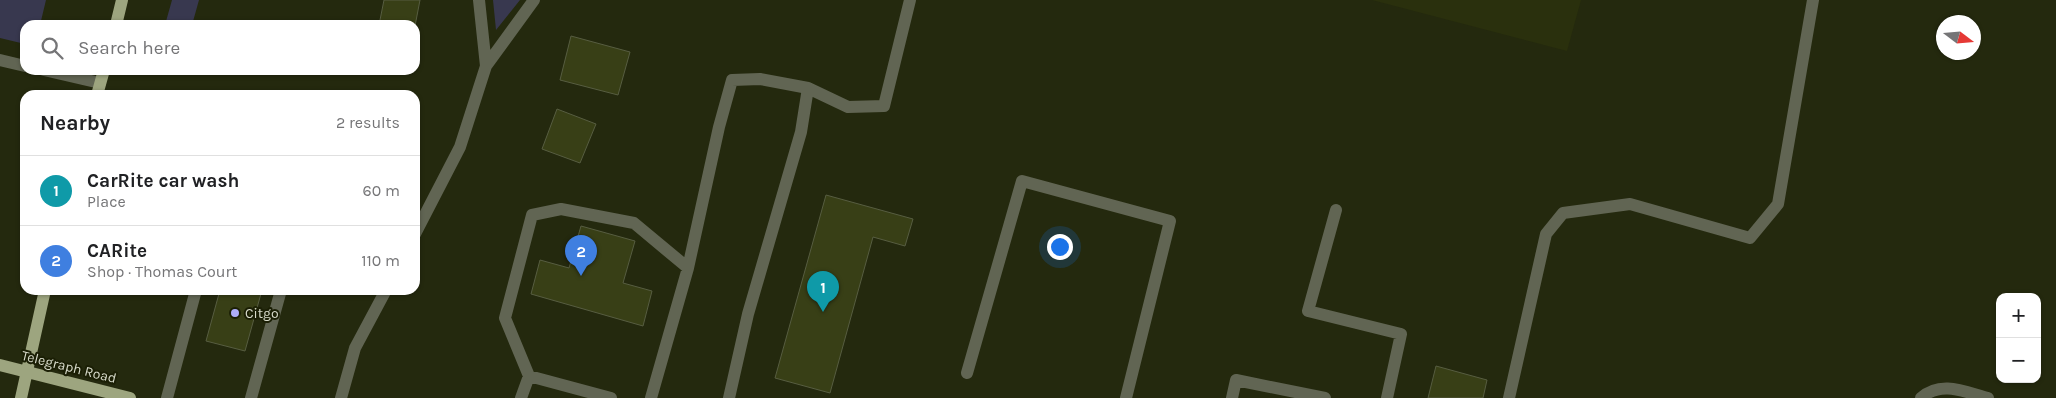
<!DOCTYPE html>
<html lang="en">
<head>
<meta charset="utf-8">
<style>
  :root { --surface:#fff; --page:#f6f6f6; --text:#202124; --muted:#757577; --line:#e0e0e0; --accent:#606084 }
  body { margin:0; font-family:Karla,sans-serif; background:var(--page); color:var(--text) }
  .controls { position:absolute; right:15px; bottom:15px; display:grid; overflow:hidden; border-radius:10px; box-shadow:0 1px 4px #0004 }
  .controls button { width:45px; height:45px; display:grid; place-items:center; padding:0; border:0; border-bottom:1px solid var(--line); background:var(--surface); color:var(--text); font:25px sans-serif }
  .compass { position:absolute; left:1936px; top:15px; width:45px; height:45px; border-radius:50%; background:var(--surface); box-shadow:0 1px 4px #0004; rotate:106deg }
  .you { position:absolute; left:1059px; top:246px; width:18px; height:18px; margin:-12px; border:4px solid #fff; border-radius:50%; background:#1a73e8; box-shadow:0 0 0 8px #1a73e833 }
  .badge { display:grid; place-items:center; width:32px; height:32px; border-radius:50%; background:var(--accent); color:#fff; font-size:16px; font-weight:700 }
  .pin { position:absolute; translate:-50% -41px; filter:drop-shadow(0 1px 2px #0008) }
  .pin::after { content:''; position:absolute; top:26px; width:18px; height:15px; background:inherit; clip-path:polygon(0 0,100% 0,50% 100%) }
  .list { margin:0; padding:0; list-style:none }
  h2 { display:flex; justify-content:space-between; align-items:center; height:65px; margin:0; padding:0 20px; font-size:21px }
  h2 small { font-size:16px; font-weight:400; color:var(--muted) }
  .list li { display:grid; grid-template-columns:32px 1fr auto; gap:15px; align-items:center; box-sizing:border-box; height:70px; padding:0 20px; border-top:1px solid var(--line) }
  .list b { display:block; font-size:19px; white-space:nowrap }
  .list p { margin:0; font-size:16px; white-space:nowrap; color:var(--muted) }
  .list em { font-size:16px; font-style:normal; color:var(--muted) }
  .icon { flex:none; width:28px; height:28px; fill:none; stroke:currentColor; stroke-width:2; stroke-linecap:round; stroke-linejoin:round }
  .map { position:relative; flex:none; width:2056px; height:398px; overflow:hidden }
  .search { position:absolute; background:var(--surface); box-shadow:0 1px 4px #0004; left:20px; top:20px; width:400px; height:55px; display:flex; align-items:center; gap:12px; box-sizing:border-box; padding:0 18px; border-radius:15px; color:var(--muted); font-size:19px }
  .panel { position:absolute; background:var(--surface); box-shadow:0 1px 4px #0004; left:20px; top:90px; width:400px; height:205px; border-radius:15px }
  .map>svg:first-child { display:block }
</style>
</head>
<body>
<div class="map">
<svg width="2056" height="398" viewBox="0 0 2056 398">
  <rect width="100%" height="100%" fill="#24290e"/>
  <!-- built -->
  <path fill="#2a300d" d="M 1372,0 L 1581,0 L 1567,51 Z"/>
  <!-- green -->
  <path fill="#38384f" d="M 0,0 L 46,0 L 40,25 L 25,25 L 25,44 L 0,38 Z
    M 172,0 L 199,0 L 192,25 L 165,25 Z
    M 493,0 L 520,0 L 496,30 Z"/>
  <!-- building -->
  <path fill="#383f16" stroke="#575d41" d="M 384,0 L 420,0 L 415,26 L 379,25 Z
    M 571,36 L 630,52 L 618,95 L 560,80 Z
    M 557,109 L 596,124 L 580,163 L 542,149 Z
    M 826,195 L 913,219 L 905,246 L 873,237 L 830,393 L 775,378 Z
    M 581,226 L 635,241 L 623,283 L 652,291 L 643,326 L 531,294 L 540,260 L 569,268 Z
    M 220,290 L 262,290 L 245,351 L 206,341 Z
    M 1436,366 L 1487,380 L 1483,398 L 1428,398 Z"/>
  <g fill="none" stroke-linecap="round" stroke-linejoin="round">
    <!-- minor -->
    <path stroke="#616553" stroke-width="12" d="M 479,0 L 486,66
      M 0,60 L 25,66
      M 44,70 L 100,83
      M 1336,210 L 1308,311 L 1401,334 L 1387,398
      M 415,234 L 460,147 L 486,66 L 534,0
      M 688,268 L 719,127 L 732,80 L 760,79 L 808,88 L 848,107 L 884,106 L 910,0
      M 967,373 L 1022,181 L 1170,221 L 1126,398
      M 529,376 L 611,398
      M 167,398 L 196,290
      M 251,398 L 281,290
      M 341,398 L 355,348 L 386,290
      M 521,398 L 529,376 L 505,318 L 532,215 L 561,209 L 634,223 L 688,268 L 651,398
      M 729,398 L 748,314 L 801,132 L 808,88
      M 1232,398 L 1236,380 L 1325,398
      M 1509,398 L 1546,234 L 1563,213 L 1630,204 L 1750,238 L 1778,204 L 1813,0
      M 1921,398 C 1941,380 1965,392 1988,398"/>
    <!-- major -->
    <path stroke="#9da57f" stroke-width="12" d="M 116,25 L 122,0
      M 97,95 L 104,70
      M 0,365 L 130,398
      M 21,398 L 45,290"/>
  </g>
  <!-- markers -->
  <circle fill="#afaefa" stroke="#1b1f05" stroke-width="2" cx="235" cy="313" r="5"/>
  <g text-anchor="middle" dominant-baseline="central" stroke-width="4" stroke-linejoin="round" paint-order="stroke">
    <!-- poi labels -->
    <g font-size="14" fill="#d9dccc" stroke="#1b1f05" text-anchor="start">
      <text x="245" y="313">Citgo</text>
    </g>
    <!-- street labels -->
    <g font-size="14" fill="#d9dccc" stroke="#1b1f05">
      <text transform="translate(69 367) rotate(14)">Telegraph Road</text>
    </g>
  </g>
</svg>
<div class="controls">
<button>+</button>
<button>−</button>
</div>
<svg class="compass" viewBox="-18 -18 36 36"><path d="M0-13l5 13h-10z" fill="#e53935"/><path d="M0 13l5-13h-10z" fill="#757577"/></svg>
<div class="you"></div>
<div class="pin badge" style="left:823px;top:312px;background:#0f9aa8">1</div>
<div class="pin badge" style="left:581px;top:276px;background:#3f7fe0">2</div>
<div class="search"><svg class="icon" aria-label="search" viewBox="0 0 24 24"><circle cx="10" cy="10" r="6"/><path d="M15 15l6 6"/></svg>Search here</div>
<section class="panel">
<h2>Nearby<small>2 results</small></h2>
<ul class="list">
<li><span class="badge" style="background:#0f9aa8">1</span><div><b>CarRite car wash</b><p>Place</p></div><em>60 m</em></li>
<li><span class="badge" style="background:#3f7fe0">2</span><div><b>CARite</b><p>Shop · Thomas Court</p></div><em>110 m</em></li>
</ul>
</section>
</div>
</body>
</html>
